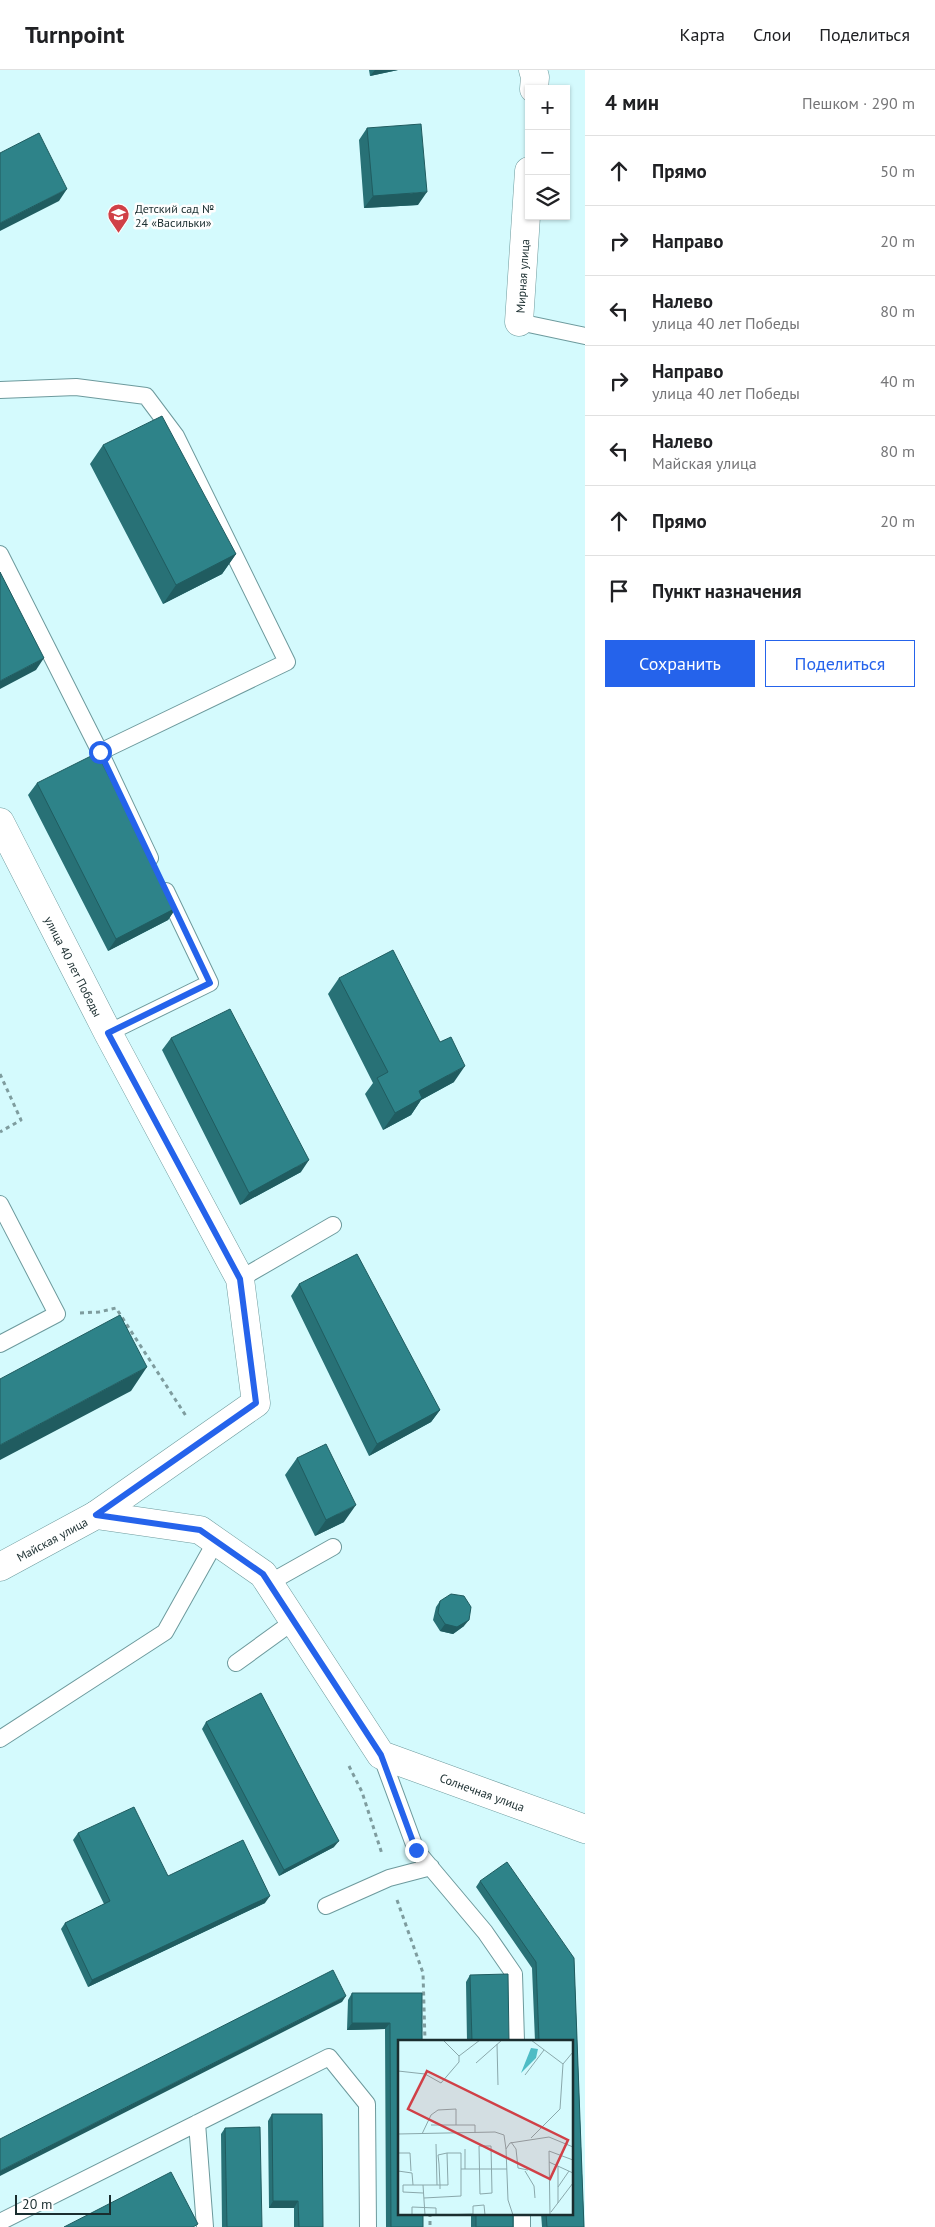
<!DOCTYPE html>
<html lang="ru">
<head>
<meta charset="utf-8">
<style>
  :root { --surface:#fff; --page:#f2f2f2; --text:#202124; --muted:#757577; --line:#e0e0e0; --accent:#2563eb }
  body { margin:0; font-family:"PT Sans",sans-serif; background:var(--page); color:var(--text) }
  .controls { position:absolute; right:15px; top:15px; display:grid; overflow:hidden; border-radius:0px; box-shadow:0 1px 4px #0004 }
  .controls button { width:45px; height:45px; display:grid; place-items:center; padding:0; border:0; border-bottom:1px solid var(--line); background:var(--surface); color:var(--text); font:25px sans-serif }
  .scale { position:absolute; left:15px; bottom:12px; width:96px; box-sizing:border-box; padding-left:5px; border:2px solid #1a2d2f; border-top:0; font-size:14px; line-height:18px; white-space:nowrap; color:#1a2d2f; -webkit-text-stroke:4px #fefefe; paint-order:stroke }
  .stop { position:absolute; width:15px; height:15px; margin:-11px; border:4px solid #2563eb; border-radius:50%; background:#fff }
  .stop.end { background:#2563eb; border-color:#fff; box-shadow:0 1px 5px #0008 }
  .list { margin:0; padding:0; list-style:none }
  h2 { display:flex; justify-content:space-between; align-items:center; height:65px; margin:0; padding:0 20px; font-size:21px }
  h2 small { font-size:16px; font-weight:400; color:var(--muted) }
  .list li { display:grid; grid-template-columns:32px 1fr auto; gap:15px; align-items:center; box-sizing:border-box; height:70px; padding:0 20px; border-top:1px solid var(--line) }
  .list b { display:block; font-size:19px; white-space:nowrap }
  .list p { margin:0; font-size:16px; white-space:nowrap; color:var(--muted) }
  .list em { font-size:16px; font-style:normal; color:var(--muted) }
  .actions { display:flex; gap:10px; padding:15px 20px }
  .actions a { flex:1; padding:11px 0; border:1px solid var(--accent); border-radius:0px; text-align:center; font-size:18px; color:var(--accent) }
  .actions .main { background:var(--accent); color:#fff }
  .icon { flex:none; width:28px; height:28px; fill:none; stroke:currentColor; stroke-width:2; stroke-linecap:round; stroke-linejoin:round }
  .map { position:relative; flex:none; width:585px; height:2157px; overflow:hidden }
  header { display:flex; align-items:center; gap:30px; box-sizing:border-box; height:70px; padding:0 25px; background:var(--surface); border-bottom:1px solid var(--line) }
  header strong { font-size:24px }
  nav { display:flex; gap:28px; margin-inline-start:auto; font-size:18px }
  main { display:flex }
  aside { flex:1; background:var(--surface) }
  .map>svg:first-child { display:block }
</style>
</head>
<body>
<header>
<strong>Turnpoint</strong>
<nav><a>Карта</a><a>Слои</a><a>Поделиться</a></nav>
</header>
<main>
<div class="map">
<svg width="585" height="2157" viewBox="0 0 585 2157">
  <rect width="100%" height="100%" fill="#d4fafd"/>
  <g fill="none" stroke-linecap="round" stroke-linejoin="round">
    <defs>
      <path id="lane" d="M 519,252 L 585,266
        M 0,320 L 76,317 L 146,326 L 176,366 L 287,592 L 100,682 L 150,788
        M 0,484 L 100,682
        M 108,963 L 210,913 L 166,821
        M 0,1134 L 57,1244 L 0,1274
        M 240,1209 L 333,1155
        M 269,1513 L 333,1477
        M 236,1593 L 294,1551
        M 0,1669 L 165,1562 L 216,1471
        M 381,1685 L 416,1780 L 485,1862 L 514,1904 L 516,1971
        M 326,1836 L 389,1808 L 431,1797
        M 197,2053 L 205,2157
        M 522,2143 L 522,2157
        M 0,2152 L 329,1987 L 367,2034 L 368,2157"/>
      <g id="street">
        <path d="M 533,0 L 535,7 L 534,19"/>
        <path id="s1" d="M 519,252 L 529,101"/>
        <path id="s2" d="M 0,752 L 108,963 L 240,1209 L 256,1333 L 96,1445"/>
        <path id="s3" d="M 0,1497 L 96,1445 L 200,1460 L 263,1504 L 381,1685 L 585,1759"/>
      </g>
    </defs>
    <!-- lane casing -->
    <use href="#lane" stroke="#6d9a9d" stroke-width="18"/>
    <!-- street casing -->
    <use href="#street" stroke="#6d9a9d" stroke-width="29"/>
    <!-- path -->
    <path stroke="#7e9c9e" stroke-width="3" stroke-dasharray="4 4" stroke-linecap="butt" d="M 0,1004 L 21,1050 L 0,1062
      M 80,1243 L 99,1242 L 116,1238 L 186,1346
      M 349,1696 L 362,1722 L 382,1784
      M 397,1830 L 423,1903 L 425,1971
      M 430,2143 L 430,2157"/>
    <!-- lane -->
    <use href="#lane" stroke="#fff" stroke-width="16"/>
    <!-- street -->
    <use href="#street" stroke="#fff" stroke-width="28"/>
  </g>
  <!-- wall -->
  <path fill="#287176" d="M 369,0 L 398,0 L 370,6 Z
    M 367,58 L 418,135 L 364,138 L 359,70 Z
    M 103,375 L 236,484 L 222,504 L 163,534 L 90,394 Z
    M 37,713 L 176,838 L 168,850 L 108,881 L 28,725 Z
    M 339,908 L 454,1012 L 421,1030 L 411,1045 L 383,1060 L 365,1024 L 373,1013 L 328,924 Z
    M 171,968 L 301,1102 L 240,1135 L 162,980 Z
    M 299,1214 L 440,1340 L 431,1352 L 369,1386 L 291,1226 Z
    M 297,1388 L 344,1452 L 315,1466 L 285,1405 Z
    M 440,1531 L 464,1556 L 453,1564 L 440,1561 L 433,1550 L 436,1537 Z
    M 206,1652 L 334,1777 L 279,1806 L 202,1659 Z
    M 78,1763 L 168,1806 L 265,1833 L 88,1917 L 61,1859 L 65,1853 L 104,1834 L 73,1770 Z
    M 480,1811 L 574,1888 L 584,2157 L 542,2157 L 541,2143 L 571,2143 L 571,1971 L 535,1971 L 532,1898 L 476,1817 Z
    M 470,1905 L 509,1971 L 467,1971 L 466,1912 Z
    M 352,1923 L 422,1923 L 423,2157 L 386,2157 L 385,1959 L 347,1960 L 348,1930 Z
    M 272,2044 L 323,2157 L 294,2157 L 294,2138 L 269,2138 L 268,2051 Z
    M 225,2058 L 262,2157 L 222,2157 L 221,2064 Z
    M 471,2143 L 513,2143 L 513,2157 L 471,2157 Z"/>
  <!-- shaded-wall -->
  <path fill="#205c60" d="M 375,0 L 398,0 L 370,6 Z
    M 67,119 L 59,131 L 0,161 L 0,153 Z
    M 427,122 L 418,135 L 364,138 L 373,126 Z
    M 236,484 L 222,504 L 163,534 L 176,515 Z
    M 44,588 L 36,600 L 0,619 L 0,611 Z
    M 176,838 L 168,850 L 108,881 L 116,869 Z
    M 465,996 L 454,1012 L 421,1030 L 411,1045 L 383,1060 L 395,1043 L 419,1021 Z
    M 309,1090 L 301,1102 L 240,1135 L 249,1123 Z
    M 147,1297 L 131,1321 L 0,1390 L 0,1375 Z
    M 440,1340 L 431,1352 L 369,1386 L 377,1374 Z
    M 356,1435 L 344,1452 L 315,1466 L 326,1450 Z
    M 469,1550 L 464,1556 L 453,1564 L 440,1561 L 445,1554 Z
    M 339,1771 L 334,1777 L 279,1806 L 284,1800 Z
    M 270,1826 L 265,1833 L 88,1917 L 92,1910 Z
    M 346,1926 L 342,1932 L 0,2106 L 0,2101 Z
    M 352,1953 L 390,1953 L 385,1959 L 347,1960 Z
    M 273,2131 L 298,2131 L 294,2138 L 269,2138 Z"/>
  <!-- building -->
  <path fill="#2e8389" stroke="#205c60" d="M 421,54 L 427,122 L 373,126 L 367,58 Z
    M 39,63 L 67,119 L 0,153 L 0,83 Z
    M 162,346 L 236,484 L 176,515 L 103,375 Z
    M 0,502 L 44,588 L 0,611 Z
    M 97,683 L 176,838 L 116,869 L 37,713 Z
    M 393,880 L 440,972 L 451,967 L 465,996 L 419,1021 L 422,1028 L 395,1043 L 377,1008 L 388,1002 L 339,908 Z
    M 230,939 L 309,1090 L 249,1123 L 171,968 Z
    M 357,1184 L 440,1340 L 377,1374 L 299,1214 Z
    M 120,1245 L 147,1297 L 0,1375 L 0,1309 Z
    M 326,1374 L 356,1435 L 326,1450 L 297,1388 Z
    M 451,1524 L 464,1526 L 471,1537 L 469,1550 L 457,1557 L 445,1554 L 438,1543 L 440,1531 Z
    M 261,1623 L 339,1771 L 284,1800 L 206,1652 Z
    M 134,1737 L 168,1806 L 243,1770 L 270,1826 L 92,1910 L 65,1853 L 110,1831 L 78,1763 Z
    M 507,1792 L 574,1888 L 584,2157 L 547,2157 L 546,2143 L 571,2143 L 571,1971 L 539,1971 L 536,1892 L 480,1811 Z
    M 333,1900 L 346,1926 L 0,2101 L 0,2069 Z
    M 508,1904 L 509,1971 L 472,1971 L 470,1905 Z
    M 352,1923 L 422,1923 L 422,1971 L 399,1971 L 399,2143 L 423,2143 L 423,2157 L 391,2157 L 390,1953 L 352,1953 Z
    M 272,2044 L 322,2044 L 323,2157 L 299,2157 L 298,2131 L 273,2131 Z
    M 260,2057 L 262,2157 L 227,2157 L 225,2058 Z
    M 171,2102 L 198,2154 L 193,2157 L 64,2157 Z
    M 476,2143 L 513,2143 L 513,2157 L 476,2157 Z"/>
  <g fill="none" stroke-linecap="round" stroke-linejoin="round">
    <!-- route -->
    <path stroke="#2563eb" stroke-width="6" d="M 100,682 L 210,913 L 108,963 L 240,1209 L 256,1333 L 96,1445 L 200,1460 L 263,1504 L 381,1685 L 416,1780"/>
  </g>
  <!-- icons -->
  <defs>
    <symbol id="school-pin" viewBox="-11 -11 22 30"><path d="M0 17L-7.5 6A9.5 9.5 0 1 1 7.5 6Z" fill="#d04047" stroke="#fefefe"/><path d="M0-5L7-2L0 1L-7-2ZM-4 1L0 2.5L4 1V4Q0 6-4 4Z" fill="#fff"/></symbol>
  </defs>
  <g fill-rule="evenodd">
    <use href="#school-pin" x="106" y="132" width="25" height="34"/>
  </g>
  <g text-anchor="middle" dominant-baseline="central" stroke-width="5" stroke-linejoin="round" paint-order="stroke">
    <!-- poi labels -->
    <g font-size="12" fill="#1a2d2f" stroke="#fefefe" text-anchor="start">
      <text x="135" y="138">Детский сад №<tspan x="135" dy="14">24 «Васильки»</tspan></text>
    </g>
    <!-- street labels -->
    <g font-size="12" fill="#1a2d2f" stroke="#fefefe">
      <text stroke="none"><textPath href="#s1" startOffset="46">Мирная улица</textPath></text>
      <text stroke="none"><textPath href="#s2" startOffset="162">улица 40 лет Победы</textPath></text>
      <text stroke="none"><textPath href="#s3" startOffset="59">Майская улица</textPath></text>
      <text stroke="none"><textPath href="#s3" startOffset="615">Солнечная улица</textPath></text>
    </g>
  </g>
  <!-- overview -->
  <g transform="translate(398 1970)">
    <rect width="175" height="175" fill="#d4fafd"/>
    <path d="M 133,8 L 140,9 L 138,18 L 123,33 Z" fill="#4ebcc5"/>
    <path fill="none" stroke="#8aa8ab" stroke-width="1" d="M 45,0 L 61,16M 133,0 L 165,24M 99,4 L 100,45M 61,16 L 82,0M 78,23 L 104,0M 0,31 L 27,34 L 43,43 L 61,22 L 61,16M 127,35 L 146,10M 33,85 L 58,85M 0,94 L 97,92 L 106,95 L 108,109M 24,94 L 33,75 L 40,70 L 58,69 L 58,85 L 77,85 L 77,93M 133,98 L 162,69 L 165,24 L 175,12M 113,102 L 118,109 L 120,128 L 130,130M 38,104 L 39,145M 81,106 L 93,106 L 94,153 L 82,154 ZM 67,109 L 67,129M 0,113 L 12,113 L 13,131M 151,122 L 175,133M 160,126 L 160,163M 63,129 L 109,129M 0,131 L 14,133 L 15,145 L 5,145 L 5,152 L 25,153M 127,131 L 136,146 L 137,158M 15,145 L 50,145 L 49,113 L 40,115 L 41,124 L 42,145 L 42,149M 25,145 L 27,175M 160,147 L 171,131M 26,158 L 63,156 L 63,113 L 49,113M 153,172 L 175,143M 75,174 L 75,166 L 86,165 L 87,175M 14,175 L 14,167 L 38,168 L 38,175M 43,175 L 75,174M 115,175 L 110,160 L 108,109 L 112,103 L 151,97 L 175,107M 152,175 L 151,111 L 175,120"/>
    <path fill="#d04047" fill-opacity="0.15" stroke="#d04047" stroke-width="2.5" d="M 29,31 L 170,100 L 152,139 L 10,69 Z"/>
    <rect width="175" height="175" fill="none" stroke="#1a2d2f" stroke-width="2.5"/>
  </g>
</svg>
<div class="controls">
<button>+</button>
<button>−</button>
<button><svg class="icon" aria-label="layers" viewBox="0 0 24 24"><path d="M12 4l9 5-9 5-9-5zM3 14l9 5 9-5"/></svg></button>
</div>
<div class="scale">20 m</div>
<div class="stop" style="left:100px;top:682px"></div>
<div class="stop end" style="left:416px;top:1780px"></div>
</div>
<aside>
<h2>4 мин<small>Пешком · 290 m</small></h2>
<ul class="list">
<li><svg class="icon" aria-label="ahead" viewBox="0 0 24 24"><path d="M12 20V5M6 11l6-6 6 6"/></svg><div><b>Прямо</b></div><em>50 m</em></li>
<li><svg class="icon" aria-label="right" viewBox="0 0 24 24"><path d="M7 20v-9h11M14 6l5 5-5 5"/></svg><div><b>Направо</b></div><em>20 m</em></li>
<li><svg class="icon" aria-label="left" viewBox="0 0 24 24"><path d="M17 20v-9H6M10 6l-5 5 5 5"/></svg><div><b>Налево</b><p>улица 40 лет Победы</p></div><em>80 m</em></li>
<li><svg class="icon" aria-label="right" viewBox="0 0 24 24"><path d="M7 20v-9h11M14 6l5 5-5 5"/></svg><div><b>Направо</b><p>улица 40 лет Победы</p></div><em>40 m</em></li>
<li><svg class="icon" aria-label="left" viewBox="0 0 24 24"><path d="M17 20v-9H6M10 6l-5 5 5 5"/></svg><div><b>Налево</b><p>Майская улица</p></div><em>80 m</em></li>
<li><svg class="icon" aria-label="ahead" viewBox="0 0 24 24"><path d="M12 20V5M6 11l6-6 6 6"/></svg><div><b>Прямо</b></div><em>20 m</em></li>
<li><svg class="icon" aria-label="arrive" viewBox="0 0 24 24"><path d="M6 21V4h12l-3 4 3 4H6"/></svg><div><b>Пункт назначения</b></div></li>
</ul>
<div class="actions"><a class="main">Сохранить</a><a>Поделиться</a></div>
</aside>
</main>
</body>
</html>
